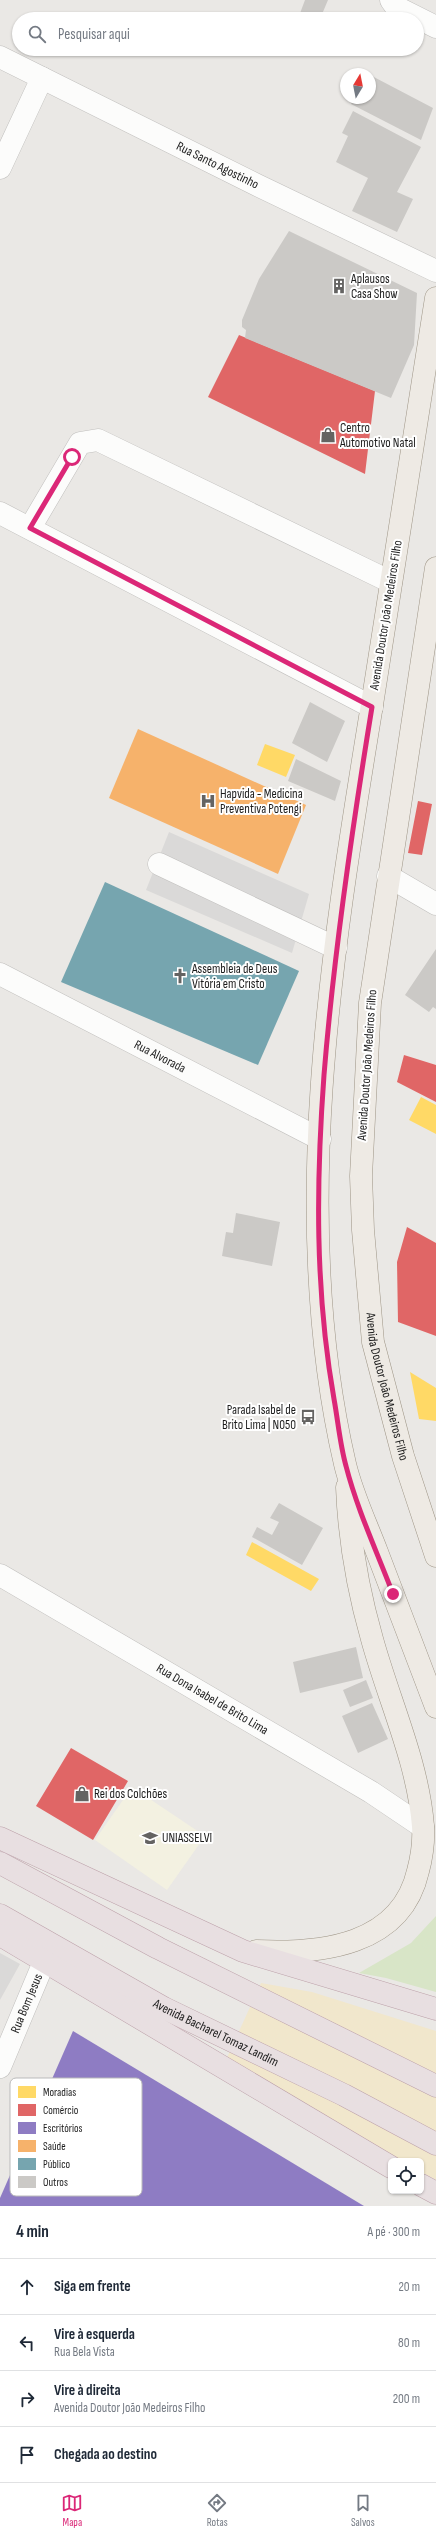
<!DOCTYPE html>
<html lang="pt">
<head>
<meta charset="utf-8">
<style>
  :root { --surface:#fff; --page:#f6f6f7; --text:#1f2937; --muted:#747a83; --line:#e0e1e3; --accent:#db2777 }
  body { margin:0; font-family:"Sofia Sans Condensed",sans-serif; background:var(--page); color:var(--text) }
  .controls { position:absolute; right:12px; bottom:12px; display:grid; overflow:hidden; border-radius:6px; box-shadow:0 1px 3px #0004 }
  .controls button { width:36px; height:36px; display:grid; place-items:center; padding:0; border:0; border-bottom:1px solid var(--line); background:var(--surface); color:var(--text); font:20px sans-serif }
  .compass { position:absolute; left:340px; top:68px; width:36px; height:36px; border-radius:50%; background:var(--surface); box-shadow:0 1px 3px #0004; rotate:10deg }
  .stop { position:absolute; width:12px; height:12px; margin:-9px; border:3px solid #db2777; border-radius:50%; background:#fff }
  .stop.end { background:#db2777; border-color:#fff; box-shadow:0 1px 4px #0008 }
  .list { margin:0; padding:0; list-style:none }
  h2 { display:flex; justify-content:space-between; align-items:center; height:52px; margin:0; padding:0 16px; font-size:17px }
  h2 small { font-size:13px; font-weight:400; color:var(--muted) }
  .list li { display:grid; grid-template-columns:26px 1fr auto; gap:12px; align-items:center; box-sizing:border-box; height:56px; padding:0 16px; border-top:1px solid var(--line) }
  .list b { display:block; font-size:15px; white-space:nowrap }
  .list p { margin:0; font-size:13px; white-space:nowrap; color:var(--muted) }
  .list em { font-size:13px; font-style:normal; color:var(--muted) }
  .icon { flex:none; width:22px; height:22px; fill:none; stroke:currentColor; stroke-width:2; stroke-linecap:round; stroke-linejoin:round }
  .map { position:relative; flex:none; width:436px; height:2206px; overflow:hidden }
  .search { position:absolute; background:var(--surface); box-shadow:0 1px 3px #0004; left:12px; right:12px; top:12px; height:44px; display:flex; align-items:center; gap:10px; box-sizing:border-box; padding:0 14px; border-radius:22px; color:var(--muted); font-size:15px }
  .sheet { height:276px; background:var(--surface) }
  nav { display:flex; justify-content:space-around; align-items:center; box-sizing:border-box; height:56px; border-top:1px solid var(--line); background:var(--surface); font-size:11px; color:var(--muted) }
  nav a { display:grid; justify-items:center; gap:2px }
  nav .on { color:var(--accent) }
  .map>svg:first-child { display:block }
</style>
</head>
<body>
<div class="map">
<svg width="436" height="2206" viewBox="0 0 436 2206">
  <rect width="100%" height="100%" fill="#eae8e5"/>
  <!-- education -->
  <path fill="#f3f1e1" d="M 132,1787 L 205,1836 L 167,1890 L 95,1840 Z"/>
  <!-- grass -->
  <path fill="#d8e5c7" d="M 436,1916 L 436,1992 L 386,1978 L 359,1973 L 411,1943 Z"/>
  <!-- sand -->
  <path fill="#f1e7cc" d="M 261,1983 L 312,1992 L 436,2031 L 436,2180 L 421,2172 L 421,2161 L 402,2161 L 225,2062 Z"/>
  <!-- parking -->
  <path fill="#dad9d8" d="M 169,832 L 309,894 L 292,953 L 146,890 Z
    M 0,1953 L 20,1964 L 0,2000 Z"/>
  <!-- homes -->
  <path fill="#ffd966" d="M 265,744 L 295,755 L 286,777 L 257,765 Z
    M 421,1097 L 436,1105 L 436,1134 L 409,1120 Z
    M 410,1372 L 436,1388 L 436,1421 L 419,1419 Z
    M 252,1542 L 319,1579 L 311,1591 L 246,1555 Z"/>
  <!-- shops -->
  <path fill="#e06666" d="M 239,335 L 375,391 L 365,474 L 208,397 Z
    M 418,801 L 432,804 L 422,855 L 408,853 Z
    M 404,1055 L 436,1065 L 436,1102 L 397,1082 Z
    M 407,1227 L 436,1243 L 436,1336 L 398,1322 L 397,1262 Z
    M 71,1748 L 128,1781 L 93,1840 L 36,1806 Z"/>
  <!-- offices -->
  <path fill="#8e7cc3" d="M 73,2031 L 364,2206 L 0,2206 L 0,2198 Z"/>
  <!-- health -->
  <path fill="#f6b26b" d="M 138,729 L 306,805 L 278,874 L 109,798 Z"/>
  <!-- public -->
  <path fill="#76a5af" d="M 105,882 L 299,971 L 258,1065 L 61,982 Z"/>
  <!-- building -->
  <path fill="#cbc9c6" d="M 305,0 L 328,0 L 320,19 L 306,19 L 299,16 Z
    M 370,75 L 433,108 L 421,140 L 351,104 L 354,98 L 370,98 Z
    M 353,111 L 421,147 L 397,192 L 413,199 L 397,232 L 352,211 L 368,178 L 336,162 L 348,136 L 342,133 Z
    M 289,231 L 417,293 L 414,345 L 391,398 L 245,338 L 246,330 L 242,327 L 242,320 L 259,279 Z
    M 310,702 L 345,721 L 327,762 L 292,743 Z
    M 296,759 L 341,781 L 335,801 L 288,781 Z
    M 436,949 L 436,1009 L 433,1007 L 429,1012 L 405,995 Z
    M 236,1213 L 280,1222 L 272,1266 L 222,1256 L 226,1232 L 233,1233 Z
    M 279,1503 L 323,1528 L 302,1565 L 252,1537 L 257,1527 L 272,1535 L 279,1522 L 270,1518 Z
    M 356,1647 L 363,1678 L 300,1693 L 293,1662 Z
    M 366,1680 L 373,1698 L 350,1707 L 343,1690 Z
    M 372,1703 L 388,1739 L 358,1753 L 342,1716 Z"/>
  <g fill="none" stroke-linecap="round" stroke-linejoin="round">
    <defs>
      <g id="minor">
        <path d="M 391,0 L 396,7 L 436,27"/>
        <path id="s1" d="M 0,57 L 257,185 L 436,271"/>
        <path d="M 0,168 L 42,78"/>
        <path d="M 0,513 L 372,707"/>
        <path d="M 30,528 L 80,443 L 98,440 L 391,582"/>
        <path d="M 159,864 L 336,948"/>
        <path d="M 388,876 L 436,904"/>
        <path id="s2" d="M 0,974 L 320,1139"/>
        <path id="s3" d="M 0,1575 L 371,1792 L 423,1827"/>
        <path id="s4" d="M 0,2067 L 44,1962"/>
      </g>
      <g id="major">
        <path d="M 436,298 C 414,436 393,574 371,711 C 331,955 288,1220 345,1464 C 352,1494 366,1523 377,1552 C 397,1604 416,1655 436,1707"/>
        <path id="s5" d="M 436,568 L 370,1003 L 361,1176 L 363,1230 L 373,1342 L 403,1456 L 436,1556"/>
        <path d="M 256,1951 C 321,1954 401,1946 418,1871 C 422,1856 424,1841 423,1826 C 418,1762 389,1701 372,1639 C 358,1590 349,1539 347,1487"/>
      </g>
      <g id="highway">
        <path d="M 0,1838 L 243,1951 L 436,2009"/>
        <path d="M 0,1863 L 158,1948 L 436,2086"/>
        <path id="s6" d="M 0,1915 L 164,2008 L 344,2095 L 436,2144"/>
        <path d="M 0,1935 L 391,2167"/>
        <path d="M 421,2185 L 436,2193"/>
      </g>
    </defs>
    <!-- minor casing -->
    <use href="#minor" stroke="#c0bfbd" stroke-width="23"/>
    <!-- major casing -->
    <use href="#major" stroke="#9d9485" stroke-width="23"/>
    <!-- highway casing -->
    <use href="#highway" stroke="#bca0a9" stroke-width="23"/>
    <!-- minor -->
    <use href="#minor" stroke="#fcfcfb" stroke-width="22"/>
    <!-- major -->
    <use href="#major" stroke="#eeeae4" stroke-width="22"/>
    <!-- highway -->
    <use href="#highway" stroke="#e8dfe1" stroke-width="22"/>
  </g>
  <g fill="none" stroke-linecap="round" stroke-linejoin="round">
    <!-- route -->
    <path stroke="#db2777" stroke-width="5" d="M 72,457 L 30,528 L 372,707 C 352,829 334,951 324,1075 C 316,1184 315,1291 334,1399 C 338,1421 340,1445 346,1466 C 357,1509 377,1552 393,1594"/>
  </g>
  <!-- icons -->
  <defs>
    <symbol id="building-bare" viewBox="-9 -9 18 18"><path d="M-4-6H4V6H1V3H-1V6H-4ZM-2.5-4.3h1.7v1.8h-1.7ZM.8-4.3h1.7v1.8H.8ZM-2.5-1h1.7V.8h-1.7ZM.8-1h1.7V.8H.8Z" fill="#646362" stroke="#fff" stroke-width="2.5" paint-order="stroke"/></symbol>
    <symbol id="shop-bare" viewBox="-9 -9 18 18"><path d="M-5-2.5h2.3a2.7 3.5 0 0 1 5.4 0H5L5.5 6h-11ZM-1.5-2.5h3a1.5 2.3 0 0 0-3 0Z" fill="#646362" stroke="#fff" stroke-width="2.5" paint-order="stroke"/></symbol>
    <symbol id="hospital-bare" viewBox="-9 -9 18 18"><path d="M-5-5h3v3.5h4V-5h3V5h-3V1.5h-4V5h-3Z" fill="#646362" stroke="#fff" stroke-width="2.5" paint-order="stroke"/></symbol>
    <symbol id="church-bare" viewBox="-9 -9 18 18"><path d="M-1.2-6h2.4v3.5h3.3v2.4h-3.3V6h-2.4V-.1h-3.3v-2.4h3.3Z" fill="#646362" stroke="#fff" stroke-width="2.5" paint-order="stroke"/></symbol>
    <symbol id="bus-bare" viewBox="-9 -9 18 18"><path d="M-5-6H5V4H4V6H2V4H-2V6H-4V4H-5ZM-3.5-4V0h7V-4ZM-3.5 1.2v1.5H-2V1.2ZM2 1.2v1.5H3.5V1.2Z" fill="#646362" stroke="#fff" stroke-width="2.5" paint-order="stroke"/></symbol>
    <symbol id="school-bare" viewBox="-9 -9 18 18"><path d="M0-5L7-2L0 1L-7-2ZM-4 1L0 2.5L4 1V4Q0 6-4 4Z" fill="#646362" stroke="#fff" stroke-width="2.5" paint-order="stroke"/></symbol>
  </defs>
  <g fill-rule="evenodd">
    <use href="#building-bare" x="328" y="275" width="22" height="22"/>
    <use href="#shop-bare" x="317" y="424" width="22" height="22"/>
    <use href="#hospital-bare" x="197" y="790" width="22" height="22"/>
    <use href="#church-bare" x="169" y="965" width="22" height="22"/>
    <use href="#bus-bare" x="297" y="1406" width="22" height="22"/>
    <use href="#shop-bare" x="71" y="1783" width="22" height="22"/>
    <use href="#school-bare" x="139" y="1827" width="22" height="22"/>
  </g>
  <g text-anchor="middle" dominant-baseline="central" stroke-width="4" stroke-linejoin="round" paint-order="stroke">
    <!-- street labels -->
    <g font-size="13" fill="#1c1c1c" stroke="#fff">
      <text stroke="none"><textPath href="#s1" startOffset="243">Rua Santo Agostinho</textPath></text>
      <text transform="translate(386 615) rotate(-81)">Avenida Doutor João Medeiros Filho</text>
      <text stroke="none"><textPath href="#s2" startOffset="180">Rua Alvorada</textPath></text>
      <text transform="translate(367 1065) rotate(-86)">Avenida Doutor João Medeiros Filho</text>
      <text stroke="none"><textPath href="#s5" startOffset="826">Avenida Doutor João Medeiros Filho</textPath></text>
      <text stroke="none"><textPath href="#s3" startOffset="246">Rua Dona Isabel de Brito Lima</textPath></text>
      <text stroke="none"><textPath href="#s4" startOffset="69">Rua Bom Jesus</textPath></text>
      <text stroke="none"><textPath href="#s6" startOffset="246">Avenida Bacharel Tomaz Landim</textPath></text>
    </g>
    <!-- poi labels -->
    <g font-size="13" fill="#1c1c1c" stroke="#fff" text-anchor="start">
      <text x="351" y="279">Aplausos<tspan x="351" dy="15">Casa Show</tspan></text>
      <text x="340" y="428">Centro<tspan x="340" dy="15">Automotivo Natal</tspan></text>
      <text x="220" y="794">Hapvida - Medicina<tspan x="220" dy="15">Preventiva Potengi</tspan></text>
      <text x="192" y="969">Assembleia de Deus<tspan x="192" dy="15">Vitória em Cristo</tspan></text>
      <text x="296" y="1410" text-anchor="end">Parada Isabel de<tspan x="296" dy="15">Brito Lima | N050</tspan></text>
      <text x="94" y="1794">Rei dos Colchões</text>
      <text x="162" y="1838">UNIASSELVI</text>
    </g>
  </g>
  <!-- legend -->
  <rect x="10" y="2078" width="132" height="118" rx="6" fill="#fff" stroke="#bbb" stroke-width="1"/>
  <rect x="18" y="2086" width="18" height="12" fill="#ffd966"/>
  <rect x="18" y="2104" width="18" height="12" fill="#e06666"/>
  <rect x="18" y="2122" width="18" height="12" fill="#8e7cc3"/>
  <rect x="18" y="2140" width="18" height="12" fill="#f6b26b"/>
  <rect x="18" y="2158" width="18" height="12" fill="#76a5af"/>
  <rect x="18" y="2176" width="18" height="12" fill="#cbc9c6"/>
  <g font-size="11" fill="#1c1c1c">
    <text x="43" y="2096">Moradias</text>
    <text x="43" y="2114">Comércio</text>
    <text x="43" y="2132">Escritórios</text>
    <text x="43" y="2150">Saúde</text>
    <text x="43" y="2168">Público</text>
    <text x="43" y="2186">Outros</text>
  </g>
</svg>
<div class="controls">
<button><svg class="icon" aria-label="locate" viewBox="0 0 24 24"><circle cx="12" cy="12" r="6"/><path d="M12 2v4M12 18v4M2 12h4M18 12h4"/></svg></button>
</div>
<svg class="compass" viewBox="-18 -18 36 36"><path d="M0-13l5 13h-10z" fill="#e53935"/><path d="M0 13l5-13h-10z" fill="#747a83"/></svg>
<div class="stop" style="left:72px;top:457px"></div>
<div class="stop end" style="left:393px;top:1594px"></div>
<div class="search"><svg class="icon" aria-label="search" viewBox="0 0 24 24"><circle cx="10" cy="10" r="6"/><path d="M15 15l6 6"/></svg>Pesquisar aqui</div>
</div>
<section class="sheet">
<h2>4 min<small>A pé · 300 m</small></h2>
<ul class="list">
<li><svg class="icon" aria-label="ahead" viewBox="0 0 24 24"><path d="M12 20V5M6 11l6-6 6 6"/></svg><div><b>Siga em frente</b></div><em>20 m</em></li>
<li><svg class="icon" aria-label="left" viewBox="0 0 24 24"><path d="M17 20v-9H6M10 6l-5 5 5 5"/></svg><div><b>Vire à esquerda</b><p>Rua Bela Vista</p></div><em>80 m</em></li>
<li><svg class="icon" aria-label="right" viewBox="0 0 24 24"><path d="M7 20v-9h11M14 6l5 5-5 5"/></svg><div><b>Vire à direita</b><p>Avenida Doutor João Medeiros Filho</p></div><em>200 m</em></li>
<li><svg class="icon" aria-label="arrive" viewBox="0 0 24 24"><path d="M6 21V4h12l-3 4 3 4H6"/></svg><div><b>Chegada ao destino</b></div></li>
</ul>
</section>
<nav>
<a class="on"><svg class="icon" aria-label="map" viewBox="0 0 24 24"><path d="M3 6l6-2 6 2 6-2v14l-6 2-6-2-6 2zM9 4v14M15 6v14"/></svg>Mapa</a>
<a><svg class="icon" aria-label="directions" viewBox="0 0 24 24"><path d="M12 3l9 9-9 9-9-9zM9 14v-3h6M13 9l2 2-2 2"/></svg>Rotas</a>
<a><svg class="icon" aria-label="saved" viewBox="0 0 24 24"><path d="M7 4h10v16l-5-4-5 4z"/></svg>Salvos</a>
</nav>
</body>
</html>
